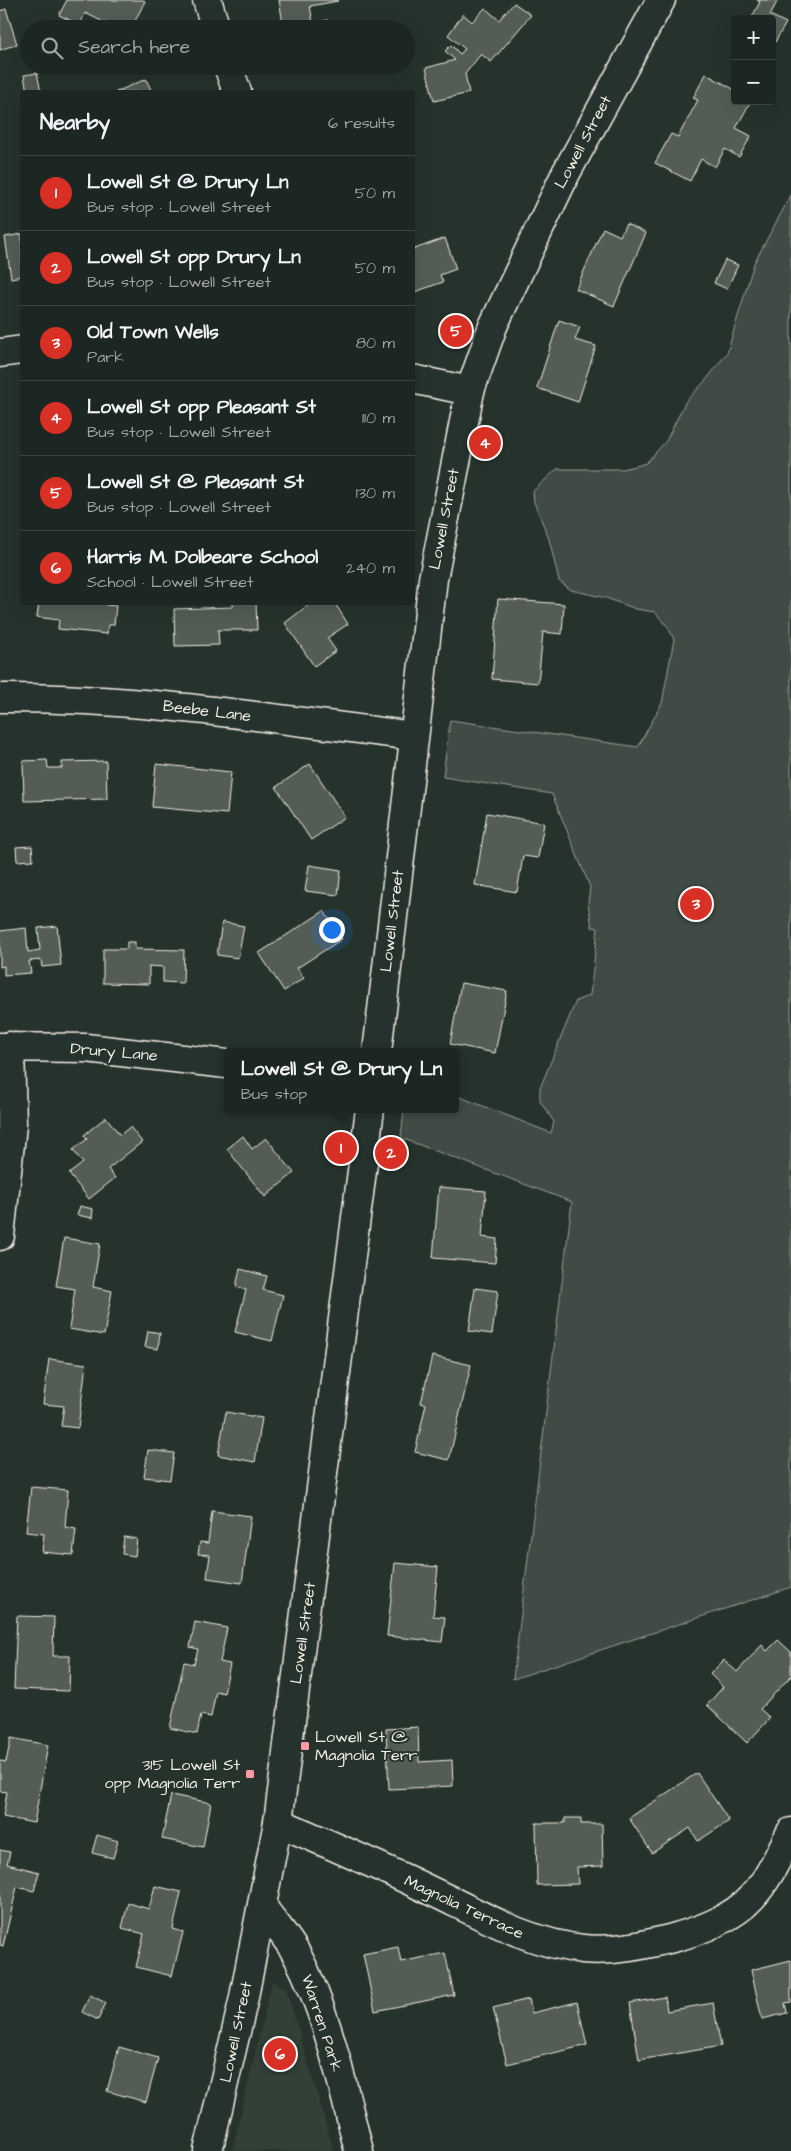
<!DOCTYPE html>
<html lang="en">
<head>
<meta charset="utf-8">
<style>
  :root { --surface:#1c2622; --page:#252e2a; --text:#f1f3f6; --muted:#a0a5a5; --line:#3a4340; --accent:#d93025 }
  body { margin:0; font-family:"Architects Daughter",sans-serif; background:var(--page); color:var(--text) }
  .controls { position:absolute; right:15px; top:15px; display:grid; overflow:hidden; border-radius:5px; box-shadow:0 5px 20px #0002 }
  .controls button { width:45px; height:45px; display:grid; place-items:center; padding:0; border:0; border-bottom:1px solid var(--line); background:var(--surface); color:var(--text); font:25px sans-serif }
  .you { position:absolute; left:331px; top:929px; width:18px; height:18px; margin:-12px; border:4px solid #fff; border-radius:50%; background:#1a73e8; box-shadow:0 0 0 8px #1a73e833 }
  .badge { display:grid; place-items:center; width:32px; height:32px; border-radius:50%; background:var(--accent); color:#fff; font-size:16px; font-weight:700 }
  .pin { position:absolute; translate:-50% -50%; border:2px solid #fff; box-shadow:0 1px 5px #0006 }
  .popup { position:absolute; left:224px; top:1048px; width:235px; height:65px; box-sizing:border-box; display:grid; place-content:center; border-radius:5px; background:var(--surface); filter:drop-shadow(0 1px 4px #0005); font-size:16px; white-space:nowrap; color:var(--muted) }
  .popup b { font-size:19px; color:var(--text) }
  .popup::after { content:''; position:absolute; left:50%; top:100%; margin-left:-10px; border:10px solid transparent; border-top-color:var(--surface) }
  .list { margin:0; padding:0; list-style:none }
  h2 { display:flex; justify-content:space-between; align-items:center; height:65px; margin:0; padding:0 20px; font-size:21px }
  h2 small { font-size:16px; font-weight:400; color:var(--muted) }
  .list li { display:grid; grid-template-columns:32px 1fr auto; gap:15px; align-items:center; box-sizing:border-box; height:75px; padding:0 20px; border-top:1px solid var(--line) }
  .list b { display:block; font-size:19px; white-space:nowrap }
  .list p { margin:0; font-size:16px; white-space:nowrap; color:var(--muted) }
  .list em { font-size:16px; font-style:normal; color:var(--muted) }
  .icon { flex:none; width:28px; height:28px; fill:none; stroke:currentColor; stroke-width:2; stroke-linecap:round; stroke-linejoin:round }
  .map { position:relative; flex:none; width:791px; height:2151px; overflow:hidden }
  .search { position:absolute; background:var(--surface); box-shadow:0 5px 20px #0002; left:20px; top:20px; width:395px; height:55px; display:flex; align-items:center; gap:12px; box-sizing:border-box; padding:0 18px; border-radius:28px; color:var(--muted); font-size:19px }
  .panel { position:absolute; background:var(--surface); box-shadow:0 5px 20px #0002; left:20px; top:90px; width:395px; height:515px; border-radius:5px }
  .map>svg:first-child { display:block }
</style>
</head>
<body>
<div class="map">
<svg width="791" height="2151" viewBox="0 0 791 2151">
  <rect width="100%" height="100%" fill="#26332d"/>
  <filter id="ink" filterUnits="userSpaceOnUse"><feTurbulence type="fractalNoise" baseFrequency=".02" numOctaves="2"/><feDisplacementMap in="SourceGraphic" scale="10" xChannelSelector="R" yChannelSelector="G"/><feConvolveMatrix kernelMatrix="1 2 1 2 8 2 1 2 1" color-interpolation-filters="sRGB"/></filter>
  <g filter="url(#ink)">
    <!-- built -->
    <path fill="#333f39" d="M 272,1981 L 286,1988 L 334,2151 L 232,2151 Z"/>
    <!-- green -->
    <path fill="#414b45" stroke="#9a9e96" d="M 791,195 L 791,1587 L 513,1679 L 572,1202 L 401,1138 L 404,1109 L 455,1109 L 455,1095 L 551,1133 L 554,1122 L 540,1101 L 540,1088 L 576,1001 L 590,995 L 598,928 L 592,927 L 588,903 L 590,887 L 552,794 L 443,777 L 450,720 L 638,747 L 662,703 L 674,639 L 668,627 L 655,612 L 636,609 L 606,598 L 571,590 L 559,581 L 549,539 L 534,502 L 533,491 L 557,469 L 623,469 L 636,466 L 646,463 L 666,441 L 686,401 L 707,379 L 727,353 L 754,263 Z"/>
    <!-- building -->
    <path fill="#525c55" stroke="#f4f1e8" d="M 67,0 L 143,0 L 145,1 L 131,29 L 118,29 L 85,13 L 80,25 L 59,15 Z
      M 279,0 L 337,0 L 338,1 L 310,6 L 313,23 L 328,20 L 330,29 L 308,29 L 308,26 L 284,29 Z
      M 757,0 L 778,0 L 770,15 L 786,23 L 775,42 L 772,40 L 772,19 L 751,19 L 760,2 Z
      M 514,3 L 531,15 L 491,62 L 481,54 L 465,74 L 469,93 L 434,101 L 426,68 L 455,60 L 445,51 L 451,45 L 460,54 L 465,49 L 448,35 L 463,14 L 472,22 L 485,8 L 499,20 Z
      M 6,9 L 17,44 L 0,50 L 0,11 Z
      M 37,73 L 41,92 L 27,92 L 24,75 Z
      M 706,74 L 735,90 L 735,101 L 751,101 L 736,128 L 751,136 L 739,157 L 725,149 L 715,167 L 701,159 L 690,181 L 655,163 L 671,134 L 678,137 L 698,100 L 693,98 Z
      M 146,79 L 152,92 L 116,92 Z
      M 626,224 L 646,233 L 614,306 L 576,289 L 603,228 L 620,236 Z
      M 22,234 L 22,276 L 11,278 L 5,237 Z
      M 445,238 L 456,269 L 440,275 L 443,282 L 412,293 L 412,250 Z
      M 725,260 L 738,265 L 727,289 L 714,283 Z
      M 559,320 L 580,327 L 575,340 L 596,346 L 578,402 L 537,388 Z
      M 498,599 L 564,604 L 562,634 L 543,632 L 538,683 L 492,679 Z
      M 39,602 L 107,602 L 106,605 L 116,606 L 114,625 L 108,625 L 107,634 L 58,629 L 59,620 L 37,617 Z
      M 233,602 L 256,602 L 257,630 L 218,630 L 219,645 L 175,646 L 174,609 L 233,607 Z
      M 312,602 L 334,602 L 348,624 L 327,638 L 336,651 L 314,666 L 285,623 Z
      M 47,760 L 48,768 L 62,768 L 62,762 L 106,761 L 107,799 L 24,801 L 23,761 Z
      M 156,764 L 231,772 L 227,814 L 152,807 Z
      M 310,764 L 345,817 L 311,840 L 276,787 Z
      M 487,813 L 544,823 L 538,858 L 523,856 L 517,892 L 475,885 Z
      M 32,846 L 33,860 L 17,861 L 16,847 Z
      M 309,865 L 341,870 L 338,895 L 305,891 Z
      M 324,911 L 342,939 L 297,968 L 304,978 L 284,991 L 259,953 Z
      M 222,922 L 244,926 L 238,958 L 217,955 Z
      M 57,926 L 61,965 L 42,967 L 41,960 L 29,961 L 31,973 L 4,975 L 4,966 L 0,967 L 0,931 L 26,928 L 28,952 L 40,950 L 38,928 Z
      M 127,942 L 135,942 L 135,949 L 184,950 L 183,983 L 163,982 L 163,967 L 149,966 L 149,984 L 103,983 L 103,949 L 127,949 Z
      M 461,983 L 507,991 L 495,1053 L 450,1044 Z
      M 106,1117 L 120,1135 L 130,1127 L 142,1142 L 108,1169 L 115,1178 L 89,1199 L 69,1174 L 83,1163 L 73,1150 L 87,1139 L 84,1135 Z
      M 243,1136 L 252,1149 L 266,1138 L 294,1173 L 265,1197 L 227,1149 Z
      M 439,1187 L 486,1191 L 482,1237 L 497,1239 L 495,1263 L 433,1258 Z
      M 80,1206 L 93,1209 L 92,1218 L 77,1215 Z
      M 64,1238 L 100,1244 L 93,1287 L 112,1291 L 104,1335 L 69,1329 L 75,1289 L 56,1286 Z
      M 240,1269 L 267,1276 L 263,1290 L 283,1295 L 272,1341 L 235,1332 L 246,1290 L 236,1287 Z
      M 475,1288 L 498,1291 L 492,1334 L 469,1331 Z
      M 148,1331 L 160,1333 L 158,1349 L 145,1347 Z
      M 432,1356 L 471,1365 L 449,1460 L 415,1452 L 426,1404 L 421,1403 Z
      M 49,1359 L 86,1364 L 78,1428 L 61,1426 L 64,1406 L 43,1404 Z
      M 226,1412 L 262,1418 L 255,1462 L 218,1455 Z
      M 148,1450 L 174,1453 L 170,1480 L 144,1477 Z
      M 31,1487 L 68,1490 L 65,1527 L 76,1529 L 73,1555 L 42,1552 L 44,1534 L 26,1532 Z
      M 212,1511 L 251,1516 L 242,1583 L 207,1578 L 210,1555 L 198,1554 L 200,1542 L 208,1543 Z
      M 124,1537 L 137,1539 L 135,1556 L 122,1554 Z
      M 395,1563 L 438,1567 L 433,1616 L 445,1617 L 442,1642 L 387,1636 Z
      M 17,1616 L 54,1617 L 53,1656 L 70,1656 L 69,1691 L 14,1689 Z
      M 195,1622 L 227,1628 L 220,1662 L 230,1664 L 224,1693 L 216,1691 L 211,1717 L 201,1715 L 197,1734 L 170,1728 L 184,1662 L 194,1664 L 198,1649 L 190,1647 Z
      M 778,1640 L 791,1652 L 791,1676 L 760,1709 L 770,1718 L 747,1743 L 707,1705 L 723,1687 L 710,1674 L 724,1660 L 737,1672 L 762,1645 L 767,1651 Z
      M 418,1727 L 419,1762 L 452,1760 L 453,1786 L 389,1789 L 386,1729 Z
      M 11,1738 L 48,1745 L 34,1823 L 3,1817 L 7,1792 L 0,1791 L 0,1761 L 6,1762 Z
      M 697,1773 L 729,1821 L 698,1841 L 690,1828 L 652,1853 L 629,1818 Z
      M 171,1795 L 211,1803 L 203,1847 L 162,1839 Z
      M 565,1818 L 581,1818 L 581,1824 L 602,1824 L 603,1866 L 577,1867 L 578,1884 L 537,1885 L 536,1823 L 565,1823 Z
      M 97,1835 L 118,1841 L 113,1858 L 92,1853 Z
      M 0,1850 L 10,1852 L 7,1864 L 39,1872 L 34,1891 L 17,1887 L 3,1946 L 0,1945 Z
      M 155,1886 L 181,1892 L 173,1929 L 183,1932 L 172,1976 L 136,1967 L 144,1934 L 122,1928 L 128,1903 L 149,1909 Z
      M 398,1947 L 401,1962 L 445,1953 L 454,1995 L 375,2011 L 363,1954 Z
      M 791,1960 L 791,2002 L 785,2003 L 787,2013 L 762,2019 L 751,1970 Z
      M 90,1995 L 106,2003 L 98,2020 L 82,2012 Z
      M 665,1997 L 667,2011 L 713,2003 L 721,2046 L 639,2060 L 630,2003 Z
      M 529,1999 L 532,2013 L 577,2002 L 587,2045 L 507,2064 L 493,2008 Z
      M 119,2047 L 158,2058 L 146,2102 L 107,2091 Z"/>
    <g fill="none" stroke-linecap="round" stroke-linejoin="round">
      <defs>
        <path id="street" d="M 207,0 L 216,29
          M 228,66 L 237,92
          M 0,353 L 22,350
          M 412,379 L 470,391
          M 0,698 C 139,697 276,719 413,736
          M 0,1047 L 86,1048 L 227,1064
          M 0,1236 L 12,1125 L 10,1046
          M 278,1822 C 328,1844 380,1866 429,1890 C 480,1914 527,1943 583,1949 C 613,1952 645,1945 673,1938 C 701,1930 732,1919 752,1897 C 770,1878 779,1854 791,1832
          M 262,1906 C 273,1922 288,1938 297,1955 C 329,2016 342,2085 359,2151"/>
        <path id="secondary" d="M 377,1052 L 433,579 L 470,391 L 493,326 L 566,173 L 661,0
          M 208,2151 L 243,2002 L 278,1822 L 370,1109"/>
      </defs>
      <!-- street casing -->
      <use href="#street" stroke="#f4f1e8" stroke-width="31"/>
      <!-- secondary casing -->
      <use href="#secondary" stroke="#f4f1e8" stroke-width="31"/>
      <!-- street -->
      <use href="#street" stroke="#26332d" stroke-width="28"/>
      <!-- secondary -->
      <use href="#secondary" stroke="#26332d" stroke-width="28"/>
    </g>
  </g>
  <!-- markers -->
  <g fill="#ff9aa2" stroke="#26332d" stroke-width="2">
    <rect x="300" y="1741" width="10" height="10" rx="2.5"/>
    <rect x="245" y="1769" width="10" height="10" rx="2.5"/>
  </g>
  <g text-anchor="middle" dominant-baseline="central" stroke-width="4" stroke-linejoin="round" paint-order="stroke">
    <!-- street labels -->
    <g font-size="16" fill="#f4f1e8" stroke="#26332d">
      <text transform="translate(583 142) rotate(-62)">Lowell Street</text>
      <text transform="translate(444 519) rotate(-79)">Lowell Street</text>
      <text transform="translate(207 711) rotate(7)">Beebe Lane</text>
      <text transform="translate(392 921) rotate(-83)">Lowell Street</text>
      <text transform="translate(114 1052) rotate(5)">Drury Lane</text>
      <text transform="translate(303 1633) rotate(-82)">Lowell Street</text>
      <text transform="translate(464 1907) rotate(25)">Magnolia Terrace</text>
      <text transform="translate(322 2023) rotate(72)">Warren Park</text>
      <text transform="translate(236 2032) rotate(-78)">Lowell Street</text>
    </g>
    <!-- poi labels -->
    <g font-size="16" fill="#f4f1e8" stroke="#26332d" text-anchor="start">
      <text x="315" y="1737">Lowell St @<tspan x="315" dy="18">Magnolia Terr</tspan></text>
      <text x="240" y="1765" text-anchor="end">315 Lowell St<tspan x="240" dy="18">opp Magnolia Terr</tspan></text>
    </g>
  </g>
</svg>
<div class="controls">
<button>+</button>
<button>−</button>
</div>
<div class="you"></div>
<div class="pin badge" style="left:341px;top:1148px">1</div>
<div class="popup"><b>Lowell St @ Drury Ln</b>Bus stop</div>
<div class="pin badge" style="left:391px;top:1153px">2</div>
<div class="pin badge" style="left:696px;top:904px">3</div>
<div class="pin badge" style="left:485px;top:443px">4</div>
<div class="pin badge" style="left:456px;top:331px">5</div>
<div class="pin badge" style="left:280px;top:2054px">6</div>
<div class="search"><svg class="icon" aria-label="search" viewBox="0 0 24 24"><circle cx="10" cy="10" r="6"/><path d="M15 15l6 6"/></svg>Search here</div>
<section class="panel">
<h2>Nearby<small>6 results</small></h2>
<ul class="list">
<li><span class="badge">1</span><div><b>Lowell St @ Drury Ln</b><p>Bus stop · Lowell Street</p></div><em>50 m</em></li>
<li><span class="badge">2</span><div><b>Lowell St opp Drury Ln</b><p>Bus stop · Lowell Street</p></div><em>50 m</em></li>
<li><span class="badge">3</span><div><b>Old Town Wells</b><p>Park</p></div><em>80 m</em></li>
<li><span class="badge">4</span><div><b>Lowell St opp Pleasant St</b><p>Bus stop · Lowell Street</p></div><em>110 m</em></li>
<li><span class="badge">5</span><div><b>Lowell St @ Pleasant St</b><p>Bus stop · Lowell Street</p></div><em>130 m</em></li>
<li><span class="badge">6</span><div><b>Harris M. Dolbeare School</b><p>School · Lowell Street</p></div><em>240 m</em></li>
</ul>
</section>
</div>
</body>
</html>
